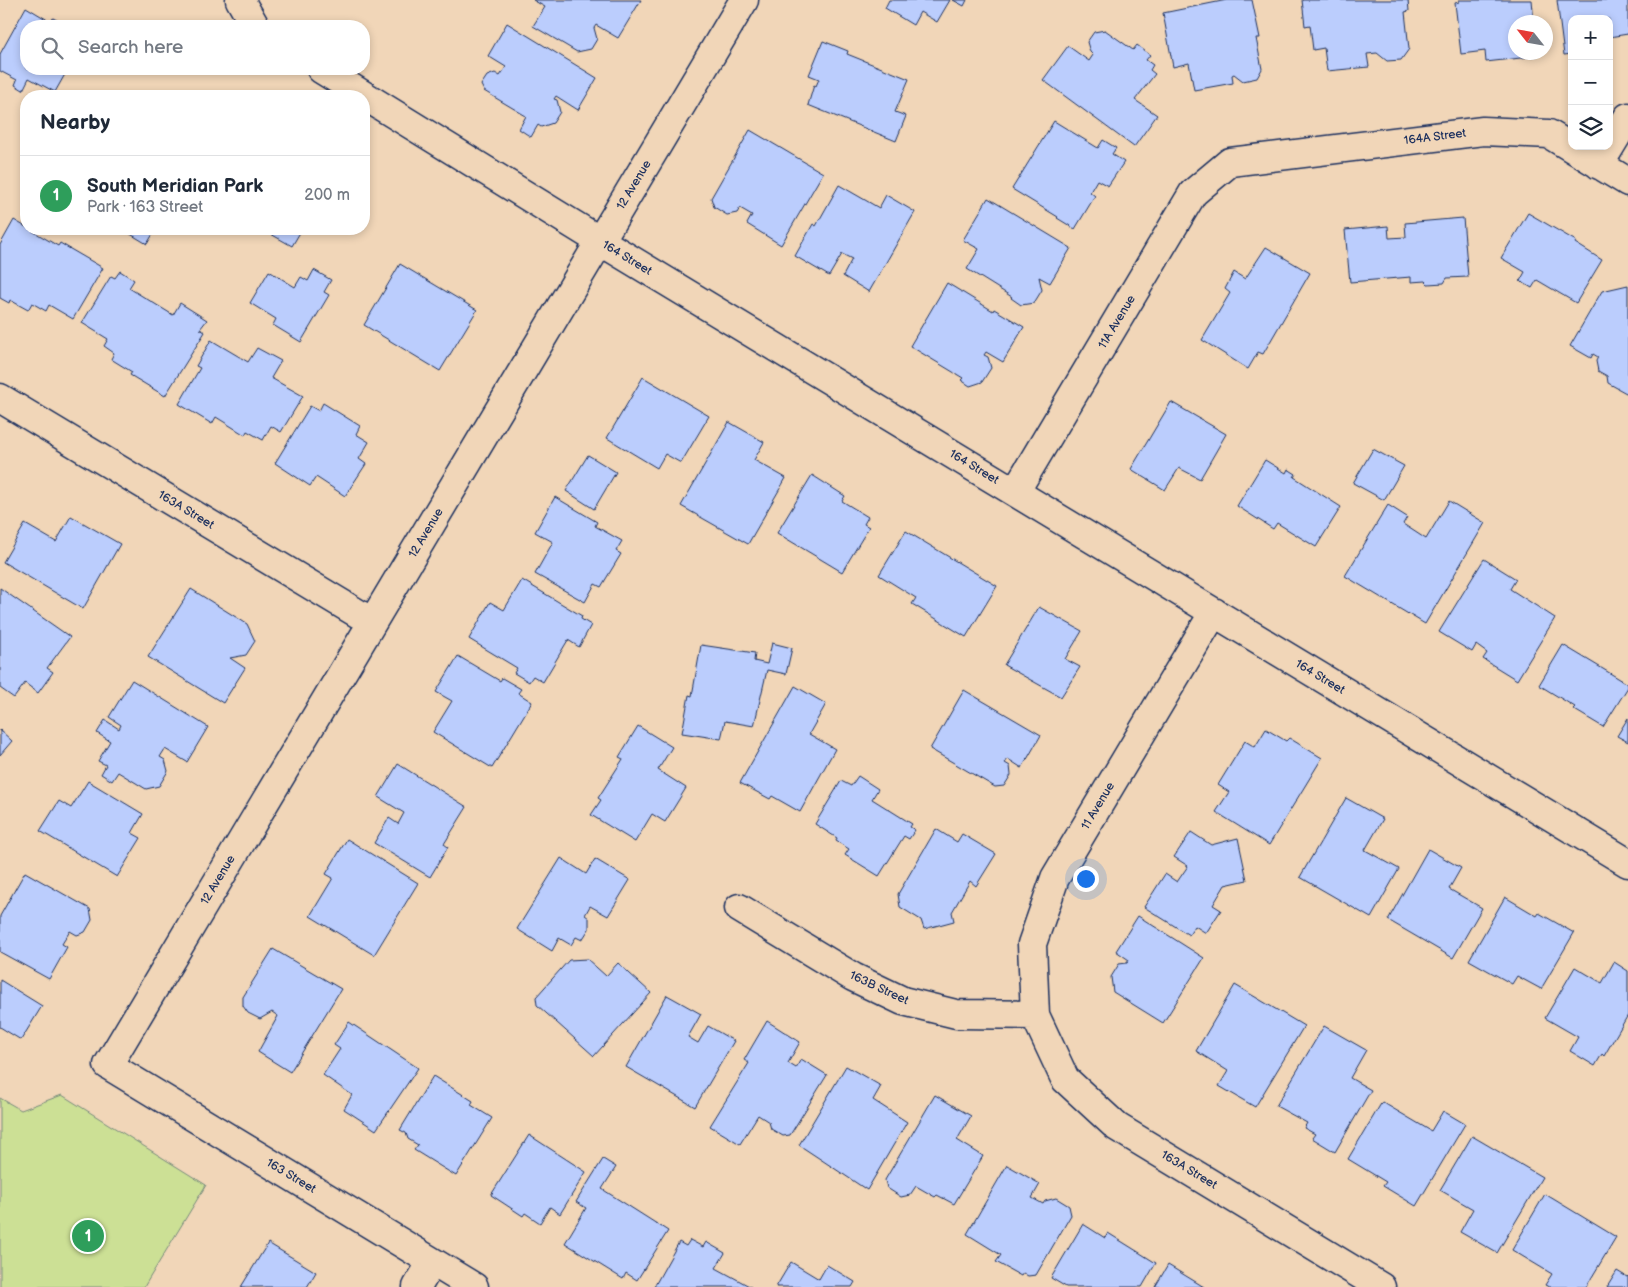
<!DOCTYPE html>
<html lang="en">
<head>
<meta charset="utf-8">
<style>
  :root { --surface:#fff; --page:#f6f6f7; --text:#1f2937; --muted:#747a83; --line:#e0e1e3; --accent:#ea580c }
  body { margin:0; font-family:"Balsamiq Sans",sans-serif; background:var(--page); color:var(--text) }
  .controls { position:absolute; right:15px; top:15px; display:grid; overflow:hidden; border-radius:10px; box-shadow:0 2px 8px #0003 }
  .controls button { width:45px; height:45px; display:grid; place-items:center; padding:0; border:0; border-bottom:1px solid var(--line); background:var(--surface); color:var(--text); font:25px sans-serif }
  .compass { position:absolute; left:1508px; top:15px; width:45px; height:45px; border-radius:50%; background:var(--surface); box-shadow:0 2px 8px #0003; rotate:301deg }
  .you { position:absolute; left:1085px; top:878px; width:18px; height:18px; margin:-12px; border:4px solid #fff; border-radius:50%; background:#1a73e8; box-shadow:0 0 0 8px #1a73e833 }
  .badge { display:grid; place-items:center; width:32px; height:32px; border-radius:50%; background:var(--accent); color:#fff; font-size:16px; font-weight:700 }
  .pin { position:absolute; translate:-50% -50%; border:2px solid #fff; box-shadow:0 1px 5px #0006 }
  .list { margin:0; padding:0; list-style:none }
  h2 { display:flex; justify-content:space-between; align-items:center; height:65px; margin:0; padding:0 20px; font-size:21px }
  h2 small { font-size:16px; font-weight:400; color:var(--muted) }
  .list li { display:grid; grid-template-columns:32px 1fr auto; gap:15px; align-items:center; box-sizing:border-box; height:80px; padding:0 20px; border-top:1px solid var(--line) }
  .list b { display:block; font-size:19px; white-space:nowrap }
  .list p { margin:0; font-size:16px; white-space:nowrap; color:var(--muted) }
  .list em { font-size:16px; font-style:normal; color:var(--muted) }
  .icon { flex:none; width:28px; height:28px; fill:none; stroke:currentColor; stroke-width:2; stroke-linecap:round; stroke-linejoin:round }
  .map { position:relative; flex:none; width:1628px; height:1287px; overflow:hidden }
  .search { position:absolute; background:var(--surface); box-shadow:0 2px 8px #0003; left:20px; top:20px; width:350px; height:55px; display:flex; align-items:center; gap:12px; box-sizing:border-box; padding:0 18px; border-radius:20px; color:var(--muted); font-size:19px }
  .panel { position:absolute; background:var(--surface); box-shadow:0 2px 8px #0003; left:20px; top:90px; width:350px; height:145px; border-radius:20px }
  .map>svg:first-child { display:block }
</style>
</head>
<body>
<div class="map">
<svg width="1628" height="1287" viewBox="0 0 1628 1287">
  <rect width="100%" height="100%" fill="#f1d6b8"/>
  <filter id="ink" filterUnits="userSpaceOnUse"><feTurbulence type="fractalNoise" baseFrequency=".02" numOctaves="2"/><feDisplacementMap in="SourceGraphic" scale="10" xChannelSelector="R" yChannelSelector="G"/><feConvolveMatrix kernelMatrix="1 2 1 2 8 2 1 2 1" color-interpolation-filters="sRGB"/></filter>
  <g filter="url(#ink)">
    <!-- green -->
    <path fill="#cce095" stroke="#74887a" d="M 62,1095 L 206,1185 L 144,1287 L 0,1287 L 0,1098 L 21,1110 Z"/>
    <!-- building -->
    <path fill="#bbcdfd" stroke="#1b2f5e" d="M 533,0 L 641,0 L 618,38 L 596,25 L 594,28 L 597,39 L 591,49 L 577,52 L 533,26 L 545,7 Z
      M 889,0 L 950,0 L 937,22 L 920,12 L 913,25 L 885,8 Z
      M 953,0 L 967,0 L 964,6 Z
      M 1227,0 L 1252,0 L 1260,38 L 1256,38 L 1262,69 L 1257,78 L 1243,81 L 1234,74 L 1232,75 L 1233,83 L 1194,90 L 1189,63 L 1173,67 L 1163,13 Z
      M 1302,0 L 1408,0 L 1409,11 L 1405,12 L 1409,49 L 1401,60 L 1387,61 L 1377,53 L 1367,54 L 1369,67 L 1327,71 L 1324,48 L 1313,50 L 1310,25 L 1305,26 Z
      M 1459,0 L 1532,0 L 1534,22 L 1516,22 L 1516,52 L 1538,52 L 1538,56 L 1486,62 L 1485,51 L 1461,54 L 1455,3 L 1459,2 Z
      M 1557,0 L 1628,0 L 1628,34 L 1609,37 L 1609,19 L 1572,19 L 1572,54 L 1564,55 Z
      M 26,7 L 51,22 L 53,18 L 68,26 L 26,26 L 26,69 L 68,69 L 55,92 L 29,78 L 23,90 L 15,85 L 17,80 L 0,71 L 0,54 Z
      M 507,23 L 597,78 L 578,110 L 556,96 L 554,99 L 557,100 L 560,112 L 553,123 L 541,127 L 538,125 L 531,137 L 519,129 L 526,116 L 484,91 L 481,85 L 487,76 L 495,73 L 500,76 L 506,67 L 488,56 Z
      M 1105,30 L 1133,50 L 1137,45 L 1150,55 L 1146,60 L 1153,65 L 1150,70 L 1155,74 L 1135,100 L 1157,115 L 1134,147 L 1043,80 L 1068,46 L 1089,61 L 1093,55 L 1090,52 L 1087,42 L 1094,32 Z
      M 823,41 L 848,51 L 847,54 L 909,79 L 895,112 L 906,116 L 896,141 L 808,105 L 814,85 L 816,86 L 819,79 L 809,75 Z
      M 1054,121 L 1098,148 L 1103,140 L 1116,148 L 1112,154 L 1124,162 L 1108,186 L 1097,180 L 1090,192 L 1095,196 L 1075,229 L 1057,218 L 1058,217 L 1012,189 Z
      M 750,130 L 823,173 L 781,245 L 747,224 L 752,215 L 740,208 L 737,213 L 727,215 L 714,207 L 711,198 Z
      M 839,185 L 879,208 L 886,195 L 915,212 L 869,292 L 843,276 L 852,259 L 842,254 L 829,276 L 795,256 L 813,224 L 816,226 Z
      M 988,198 L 1071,248 L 1050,283 L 1039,277 L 1042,290 L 1034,303 L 1021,305 L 1011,298 L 1012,297 L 967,269 L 979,249 L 963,240 Z
      M 1528,213 L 1576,241 L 1575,243 L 1602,260 L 1576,303 L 1537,280 L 1532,288 L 1520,281 L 1525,272 L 1501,258 Z
      M 1463,218 L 1468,277 L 1447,278 L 1444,283 L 1428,284 L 1425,281 L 1411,282 L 1411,277 L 1350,282 L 1345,230 L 1388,226 L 1389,238 L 1406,237 L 1405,223 Z
      M 14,220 L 58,246 L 60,243 L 103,268 L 73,319 L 49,305 L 46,311 L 32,303 L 28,310 L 10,300 L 9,303 L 0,298 L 0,245 Z
      M 122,229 L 156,229 L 147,244 Z
      M 262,229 L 302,229 L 292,246 Z
      M 1266,247 L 1310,273 L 1263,354 L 1258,352 L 1248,369 L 1202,340 L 1230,293 L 1225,289 L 1234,272 L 1245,279 Z
      M 400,264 L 477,310 L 440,371 L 364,325 Z
      M 314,270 L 331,280 L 324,292 L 329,295 L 301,342 L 273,325 L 276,319 L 250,303 L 269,271 L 295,287 L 301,277 L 308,281 Z
      M 120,271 L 134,280 L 129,288 L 173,315 L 180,303 L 207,320 L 200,329 L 205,332 L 165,396 L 130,375 L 132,372 L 111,359 L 114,353 L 104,346 L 108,339 L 82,323 L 111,276 L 115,278 Z
      M 947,283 L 993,311 L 994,309 L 1024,327 L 1003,362 L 986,352 L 984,355 L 988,357 L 991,368 L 982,382 L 970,386 L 961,380 L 963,378 L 910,346 Z
      M 1628,285 L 1628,392 L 1626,393 L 1608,383 L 1607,376 L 1598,371 L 1596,361 L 1598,357 L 1593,354 L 1591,358 L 1570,346 L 1602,291 Z
      M 211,340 L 248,362 L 257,348 L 281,361 L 271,378 L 303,396 L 281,432 L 271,426 L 263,440 L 247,431 L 245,435 L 216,417 L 212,424 L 179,404 L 200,368 L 196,366 Z
      M 643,377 L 709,416 L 681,463 L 665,454 L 657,468 L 607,438 Z
      M 1171,402 L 1226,434 L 1200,479 L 1179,468 L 1165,490 L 1131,469 Z
      M 323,403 L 360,426 L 356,434 L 369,442 L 359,459 L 366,464 L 345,496 L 316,477 L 310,486 L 275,463 L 310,406 L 319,411 Z
      M 729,422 L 764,442 L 754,460 L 786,478 L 748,544 L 681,506 Z
      M 1373,449 L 1404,466 L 1384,500 L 1353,483 Z
      M 588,455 L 616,472 L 594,509 L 566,491 Z
      M 1265,460 L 1286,473 L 1288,469 L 1296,474 L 1294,477 L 1341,507 L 1316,547 L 1277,523 L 1273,529 L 1237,506 Z
      M 812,475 L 845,496 L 842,501 L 868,517 L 864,524 L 869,527 L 842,572 L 777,533 Z
      M 555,497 L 597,522 L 595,526 L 622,541 L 616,551 L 621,554 L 601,587 L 595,584 L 585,602 L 535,574 L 553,542 L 535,532 Z
      M 1449,501 L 1485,523 L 1425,624 L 1345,576 L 1388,505 L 1407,517 L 1403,524 L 1426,539 Z
      M 71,516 L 120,544 L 83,609 L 3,562 L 25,524 L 56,542 Z
      M 906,531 L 997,586 L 966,637 L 912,604 L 916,598 L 879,575 Z
      M 1484,559 L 1516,579 L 1510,589 L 1555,618 L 1517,680 L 1483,659 L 1487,653 L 1476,645 L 1472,652 L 1439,632 Z
      M 522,580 L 582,616 L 581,619 L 591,625 L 579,647 L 568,640 L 543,682 L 533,676 L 529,682 L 514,673 L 517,668 L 469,639 L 490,602 L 504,610 Z
      M 0,588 L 70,637 L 47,668 L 53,672 L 38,693 L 25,683 L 14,698 L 0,688 Z
      M 191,589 L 247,624 L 255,641 L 246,655 L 230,658 L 245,668 L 223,703 L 148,657 Z
      M 1039,607 L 1082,631 L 1065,659 L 1080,667 L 1061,697 L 1004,665 Z
      M 772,643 L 792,648 L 786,674 L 767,670 L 754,726 L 725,721 L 721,739 L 682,733 L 689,695 L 692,696 L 701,645 L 755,653 L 754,661 L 767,664 Z
      M 1563,645 L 1628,684 L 1628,687 L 1603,727 L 1573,709 L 1575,707 L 1539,685 Z
      M 458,656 L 500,681 L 502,678 L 521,689 L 518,693 L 532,702 L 492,768 L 433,732 L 452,701 L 436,692 Z
      M 132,680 L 208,727 L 187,762 L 165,749 L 160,757 L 165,760 L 168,771 L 159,786 L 146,789 L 118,772 L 112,781 L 101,774 L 106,765 L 98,761 L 110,741 L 97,733 L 105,720 L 119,729 L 121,725 L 109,717 Z
      M 795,686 L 826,704 L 809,734 L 835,749 L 800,812 L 772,796 L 770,799 L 740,783 Z
      M 964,690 L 1041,735 L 1022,768 L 1008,759 L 1005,763 L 1010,766 L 1011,775 L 1004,786 L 995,787 L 930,749 Z
      M 1628,718 L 1628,742 L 1617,736 Z
      M 638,726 L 672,747 L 658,770 L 686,788 L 665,822 L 652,814 L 635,842 L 591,815 L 601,800 L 598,798 L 623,759 L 619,757 Z
      M 1266,729 L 1286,741 L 1289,738 L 1322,758 L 1269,845 L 1216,812 L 1229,792 L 1218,785 L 1245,741 L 1255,747 Z
      M 0,730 L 12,741 L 0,755 Z
      M 398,764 L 467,807 L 444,844 L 448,847 L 430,877 L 374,843 L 389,818 L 398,824 L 404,813 L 378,797 Z
      M 858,776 L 878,789 L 872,799 L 912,824 L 910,827 L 915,830 L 909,839 L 904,836 L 879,876 L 845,855 L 849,849 L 836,841 L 837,838 L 815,824 L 841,781 L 851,786 Z
      M 88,781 L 143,814 L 132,833 L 141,838 L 117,877 L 40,831 L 59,801 L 71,808 Z
      M 1346,798 L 1383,819 L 1365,850 L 1399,869 L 1371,918 L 1300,877 Z
      M 936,829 L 957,842 L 962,834 L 996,854 L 976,886 L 970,881 L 952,912 L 954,921 L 924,929 L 921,920 L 900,907 L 898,894 Z
      M 1191,832 L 1211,845 L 1238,838 L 1247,880 L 1225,885 L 1213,905 L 1221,910 L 1206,933 L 1195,926 L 1189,935 L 1144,907 L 1165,874 L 1177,882 L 1188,866 L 1174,857 Z
      M 347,839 L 418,883 L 374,955 L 310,916 L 333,878 L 326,874 Z
      M 1428,849 L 1461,868 L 1449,889 L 1482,908 L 1453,958 L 1388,920 Z
      M 561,858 L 586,874 L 595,859 L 630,880 L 608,916 L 590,906 L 585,915 L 589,918 L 589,929 L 582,940 L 576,937 L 571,945 L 559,938 L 552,951 L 517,929 Z
      M 25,872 L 90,909 L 92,920 L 85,932 L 77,935 L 70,931 L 62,944 L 67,947 L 49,979 L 0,952 L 0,916 Z
      M 1505,897 L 1537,916 L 1539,913 L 1574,933 L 1541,989 L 1517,976 L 1512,984 L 1469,960 Z
      M 1138,916 L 1204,958 L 1163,1023 L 1113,992 L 1111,977 L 1119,964 L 1127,963 L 1129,960 L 1116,951 Z
      M 273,949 L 341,989 L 290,1072 L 258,1052 L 278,1016 L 272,1012 L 260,1019 L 248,1013 L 243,1006 L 243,997 Z
      M 587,959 L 606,976 L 618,963 L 651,993 L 594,1056 L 537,1005 L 536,997 L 569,960 Z
      M 1614,962 L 1628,971 L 1628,1015 L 1604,1056 L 1602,1054 L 1595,1066 L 1570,1051 L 1578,1037 L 1545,1018 L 1575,967 L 1602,983 Z
      M 0,980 L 42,1006 L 21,1040 L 0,1027 Z
      M 1235,985 L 1304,1026 L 1255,1107 L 1219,1086 L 1228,1071 L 1196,1051 Z
      M 667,995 L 701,1014 L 688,1037 L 698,1043 L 708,1026 L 734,1041 L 695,1107 L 626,1067 Z
      M 767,1021 L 800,1042 L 788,1063 L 796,1068 L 801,1059 L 827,1075 L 790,1135 L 783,1136 L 771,1129 L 769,1122 L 758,1115 L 740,1144 L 710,1126 L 749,1063 L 744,1060 Z
      M 349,1022 L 418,1068 L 376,1130 L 344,1109 L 352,1095 L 323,1075 L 340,1049 L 334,1045 Z
      M 1324,1026 L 1366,1050 L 1350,1078 L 1371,1090 L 1335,1152 L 1312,1138 L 1315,1134 L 1304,1128 L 1307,1123 L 1276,1106 Z
      M 846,1066 L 881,1086 L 873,1100 L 907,1122 L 867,1190 L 799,1145 Z
      M 433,1076 L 473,1101 L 471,1105 L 492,1118 L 456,1176 L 414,1150 L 418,1145 L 408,1139 L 406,1133 L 400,1130 Z
      M 935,1095 L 971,1116 L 957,1140 L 983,1156 L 954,1204 L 937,1195 L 935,1197 L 916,1186 L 910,1195 L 901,1197 L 887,1188 L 885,1180 Z
      M 1382,1102 L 1431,1131 L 1443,1111 L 1465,1124 L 1416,1206 L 1383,1186 L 1386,1182 L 1348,1159 Z
      M 529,1135 L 586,1172 L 560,1214 L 550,1207 L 540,1223 L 525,1213 L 523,1216 L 491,1195 Z
      M 1472,1136 L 1542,1177 L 1497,1253 L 1460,1232 L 1473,1209 L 1440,1190 Z
      M 603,1159 L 616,1167 L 602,1189 L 668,1231 L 637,1280 L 626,1273 L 623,1279 L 565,1243 L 586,1208 L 576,1202 Z
      M 1007,1165 L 1040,1184 L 1032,1198 L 1043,1204 L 1045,1201 L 1056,1198 L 1069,1206 L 1071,1215 L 1036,1275 L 1028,1276 L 1023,1273 L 1021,1276 L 996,1262 L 1001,1255 L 967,1234 Z
      M 1545,1194 L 1616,1237 L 1586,1287 L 1549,1287 L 1545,1285 L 1552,1274 L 1512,1250 Z
      M 1083,1224 L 1105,1238 L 1108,1233 L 1156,1263 L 1142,1287 L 1066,1287 L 1051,1278 Z
      M 690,1240 L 703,1247 L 706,1242 L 725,1253 L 716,1268 L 751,1287 L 654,1287 L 679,1242 L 686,1246 Z
      M 268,1243 L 316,1272 L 307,1287 L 241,1287 Z
      M 791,1262 L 819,1279 L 827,1265 L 855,1282 L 852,1287 L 776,1287 Z
      M 1168,1265 L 1204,1287 L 1155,1287 Z
      M 1617,1271 L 1627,1277 L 1628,1276 L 1628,1287 L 1607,1287 Z"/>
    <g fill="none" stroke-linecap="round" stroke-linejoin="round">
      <defs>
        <path id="minor" d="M 240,0 L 255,26
          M 321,69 L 600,241 L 1628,863
          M 1599,165 L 1628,117
          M 0,398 L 372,622
          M 1015,492 L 1193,193 L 1230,162 L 1483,131 L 1549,134 L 1628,182
          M 1214,612 L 1055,878 L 1032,944 L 1035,1015 L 1065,1079 L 1117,1127 L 1381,1287
          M 739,908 L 853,977 L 903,1001 L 956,1014 L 1035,1015
          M 417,1287 L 432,1262
          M 474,1287 L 108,1065 L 744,0"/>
      </defs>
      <!-- minor casing -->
      <use href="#minor" stroke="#1b2f5e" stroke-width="31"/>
      <!-- minor -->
      <use href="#minor" stroke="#f1d6b8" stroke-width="28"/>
    </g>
  </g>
  <g text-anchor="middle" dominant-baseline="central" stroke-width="4" stroke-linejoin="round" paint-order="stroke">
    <!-- street labels -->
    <g font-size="12" fill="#1b2f5e" stroke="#f1d6b8">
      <text transform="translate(1435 137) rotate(-7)">164A Street</text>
      <text transform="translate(634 185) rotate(-59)">12 Avenue</text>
      <text transform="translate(627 258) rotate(31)">164 Street</text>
      <text transform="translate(1117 322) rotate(-59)">11A Avenue</text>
      <text transform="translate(974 467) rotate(31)">164 Street</text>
      <text transform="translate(186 510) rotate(31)">163A Street</text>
      <text transform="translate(426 533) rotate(-59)">12 Avenue</text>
      <text transform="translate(1320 677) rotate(31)">164 Street</text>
      <text transform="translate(1098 806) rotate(-59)">11 Avenue</text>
      <text transform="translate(218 880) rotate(-59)">12 Avenue</text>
      <text transform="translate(879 988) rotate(25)">163B Street</text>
      <text transform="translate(1189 1170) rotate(31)">163A Street</text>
      <text transform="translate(291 1176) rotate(31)">163 Street</text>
    </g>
  </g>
</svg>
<div class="controls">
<button>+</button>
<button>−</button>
<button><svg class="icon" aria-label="layers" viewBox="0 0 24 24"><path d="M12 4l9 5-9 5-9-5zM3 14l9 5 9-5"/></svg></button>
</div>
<svg class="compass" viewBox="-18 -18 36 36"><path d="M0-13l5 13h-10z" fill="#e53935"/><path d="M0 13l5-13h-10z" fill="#747a83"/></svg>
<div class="you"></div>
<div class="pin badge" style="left:88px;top:1236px;background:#2e9e5b">1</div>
<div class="search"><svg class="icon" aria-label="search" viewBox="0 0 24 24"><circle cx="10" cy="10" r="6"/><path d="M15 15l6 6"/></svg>Search here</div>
<section class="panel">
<h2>Nearby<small></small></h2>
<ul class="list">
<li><span class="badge" style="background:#2e9e5b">1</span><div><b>South Meridian Park</b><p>Park · 163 Street</p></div><em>200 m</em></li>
</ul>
</section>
</div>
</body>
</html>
